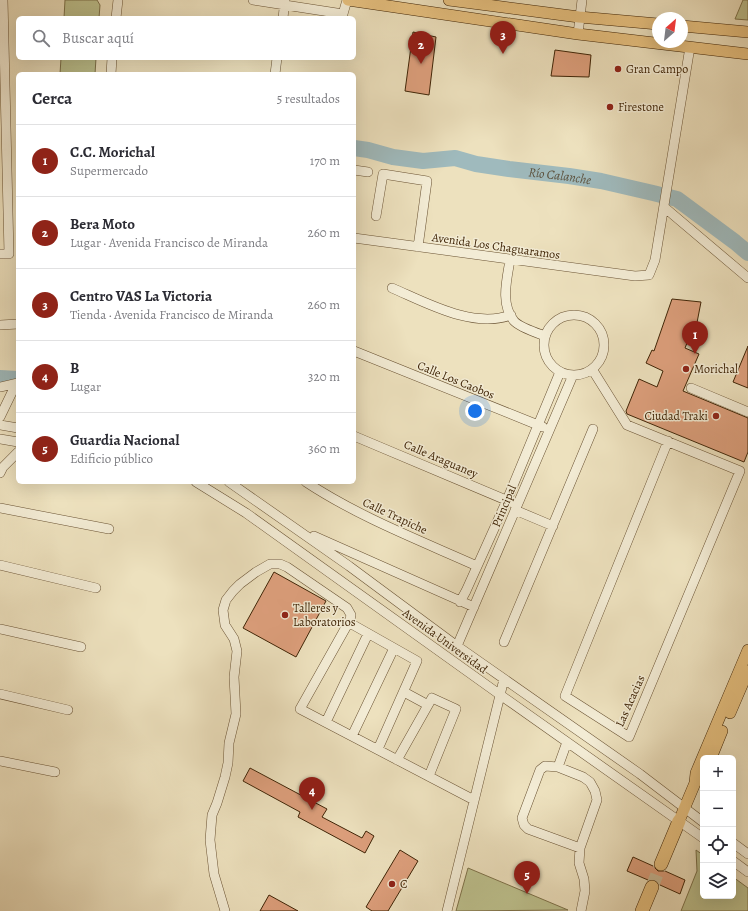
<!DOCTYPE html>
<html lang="es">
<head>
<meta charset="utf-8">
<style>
  :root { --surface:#fff; --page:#f7f7f7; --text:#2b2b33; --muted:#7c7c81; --line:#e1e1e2; --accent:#8f2418 }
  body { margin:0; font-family:Alegreya,serif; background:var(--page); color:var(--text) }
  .controls { position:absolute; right:12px; bottom:12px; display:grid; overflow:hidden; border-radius:6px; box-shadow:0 4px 16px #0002 }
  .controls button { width:36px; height:36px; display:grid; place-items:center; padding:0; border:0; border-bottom:1px solid var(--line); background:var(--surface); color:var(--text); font:20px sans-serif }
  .compass { position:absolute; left:652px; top:12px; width:36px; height:36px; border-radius:50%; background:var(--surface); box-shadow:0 4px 16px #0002; rotate:28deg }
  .you { position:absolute; left:475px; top:411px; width:14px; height:14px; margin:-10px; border:3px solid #fff; border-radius:50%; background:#1a73e8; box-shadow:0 0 0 6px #1a73e833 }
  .badge { display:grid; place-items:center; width:26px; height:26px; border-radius:50%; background:var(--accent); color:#fff; font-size:13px; font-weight:700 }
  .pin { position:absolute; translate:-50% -33px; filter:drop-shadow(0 1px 2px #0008) }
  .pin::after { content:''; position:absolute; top:21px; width:14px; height:12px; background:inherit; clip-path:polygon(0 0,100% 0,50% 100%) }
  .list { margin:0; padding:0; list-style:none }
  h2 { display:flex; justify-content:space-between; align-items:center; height:52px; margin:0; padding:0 16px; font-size:17px }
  h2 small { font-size:13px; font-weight:400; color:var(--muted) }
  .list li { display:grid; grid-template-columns:26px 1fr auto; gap:12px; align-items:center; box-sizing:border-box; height:72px; padding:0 16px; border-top:1px solid var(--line) }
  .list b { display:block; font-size:15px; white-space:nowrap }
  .list p { margin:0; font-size:13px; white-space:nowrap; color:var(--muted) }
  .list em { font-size:13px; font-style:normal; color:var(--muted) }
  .icon { flex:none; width:22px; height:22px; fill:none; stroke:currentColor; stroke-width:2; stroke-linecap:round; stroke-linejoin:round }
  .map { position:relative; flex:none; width:748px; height:911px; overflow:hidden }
  .search { position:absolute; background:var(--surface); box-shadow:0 4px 16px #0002; left:16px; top:16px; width:340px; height:44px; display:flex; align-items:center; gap:10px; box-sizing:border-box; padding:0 14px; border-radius:6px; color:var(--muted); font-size:15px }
  .panel { position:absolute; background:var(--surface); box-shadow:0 4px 16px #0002; left:16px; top:72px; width:340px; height:412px; border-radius:6px }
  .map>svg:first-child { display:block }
</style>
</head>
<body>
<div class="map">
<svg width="748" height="911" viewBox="0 0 748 911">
  <rect width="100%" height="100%" fill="#ede1be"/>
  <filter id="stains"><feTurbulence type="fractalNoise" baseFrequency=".005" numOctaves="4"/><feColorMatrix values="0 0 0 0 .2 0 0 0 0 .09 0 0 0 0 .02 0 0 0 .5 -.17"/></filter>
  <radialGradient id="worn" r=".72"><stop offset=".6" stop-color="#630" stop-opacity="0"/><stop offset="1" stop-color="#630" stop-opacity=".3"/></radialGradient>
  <!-- green -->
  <path fill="#bdc18e" stroke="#7e724a" d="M 65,0 L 97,0 L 100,5 L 99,18 L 64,18 Z
    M 743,0 L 748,0 L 748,20 L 735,19 Z
    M 61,58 L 96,58 L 95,74 L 60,74 Z
    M 696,850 L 703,855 L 703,896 L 733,896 L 733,877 L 748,888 L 748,911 L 681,911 L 697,871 Z
    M 468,868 L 568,910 L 456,911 Z"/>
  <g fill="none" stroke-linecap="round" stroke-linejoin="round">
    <!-- river -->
    <g stroke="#9fbabd" stroke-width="16">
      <path id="s1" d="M 354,148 L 368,150 L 393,157 L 423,161 L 455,158 L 476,164 L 509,169 L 569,176 L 601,181 L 653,193 L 677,199 L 735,242 L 748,253"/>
      <path d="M 0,378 L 18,379"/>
    </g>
  </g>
  <!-- building -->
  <path fill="#dd9f7c" stroke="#3f2406" d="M 413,32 L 436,37 L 429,95 L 405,91 Z
    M 555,50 L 591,55 L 589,77 L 551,76 Z
    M 672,299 L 701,302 L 694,338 L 689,338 L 685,348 L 699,354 L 683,391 L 748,418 L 748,452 L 744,462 L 627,414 L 626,411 L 639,379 L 657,387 L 663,371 L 646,363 L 652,350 L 654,351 Z
    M 748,346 L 748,388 L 733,382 Z
    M 274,572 L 326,601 L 296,657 L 243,628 Z
    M 250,768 L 327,809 L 322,817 L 362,838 L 366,831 L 374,836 L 365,853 L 298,817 L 300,812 L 243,781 Z
    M 400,850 L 418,861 L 388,911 L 372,911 L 366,907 Z
    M 633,857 L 653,866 L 658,871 L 665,871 L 685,880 L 680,894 L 660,885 L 655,880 L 648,880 L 627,871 Z
    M 269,895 L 298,911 L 260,911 Z"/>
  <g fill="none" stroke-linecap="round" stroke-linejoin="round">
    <!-- highway-tunnel -->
    <path stroke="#cabb99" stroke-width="13" stroke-dasharray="13 6" stroke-linecap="butt" d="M 652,887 L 661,864"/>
    <defs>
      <path id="minor" d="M 253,0 L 343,14 L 347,0
        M 116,18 L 118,0
        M 283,18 L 285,0
        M 578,34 L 582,0
        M 111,74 L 112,58
        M 275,74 L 277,58
        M 354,170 L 368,172
        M 664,207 L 748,278
        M 376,216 L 383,174 L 427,181 L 418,247
        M 354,238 L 635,276 L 649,275 L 655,260 L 690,47
        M 0,254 L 9,254 L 3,0
        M 510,260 C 507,279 500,304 514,321 C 519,327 537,333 545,336
        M 392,288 C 427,303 473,329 511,315
        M544 345a30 30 0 1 1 60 0a30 30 0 1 1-60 0Z
        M 0,325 L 18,324
        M 354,351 L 543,427
        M 592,369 L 627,425 L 740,471 L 629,737 L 565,696 L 668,441
        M 0,387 L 18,383
        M 691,388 L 748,412
        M 0,417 L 16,384
        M 0,425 L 18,428
        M 354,436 L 513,503
        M 0,439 L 18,442
        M 0,473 L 3,467 L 18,452
        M 196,482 L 246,513 L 499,694 L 703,838
        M 229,482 L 349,566 L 457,646 L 640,774 L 703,822
        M 306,482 C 359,517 419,540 477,566
        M 0,508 L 109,529
        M 515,510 L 553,526
        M 314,536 L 474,607
        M 0,565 L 96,588
        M 460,602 L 466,591 L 507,500 L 560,372
        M 348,622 L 417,661 L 378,749
        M 0,629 L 81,647
        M 504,642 L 593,429
        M 457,646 L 573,375
        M 404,692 L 428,705
        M 0,694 L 68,710
        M 326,722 L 368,634
        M 352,736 L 394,648
        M 397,760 L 432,698 L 456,709 L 429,776
        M 0,761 L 55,772
        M 558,767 L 567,742
        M 733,843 L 748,854
        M 580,848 L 528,829 L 524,825 L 522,818 L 540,770 L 545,766 L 558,767 L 583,777 L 590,782 L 595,791 L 597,800 L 580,848 L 579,863 L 584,879 L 585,891 L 581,911
        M 733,861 L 748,872
        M 225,911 L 214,874 L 210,840 L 212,815 L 217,803 L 225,777 L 228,763 L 229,743 L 236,714 L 234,677 L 237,651 L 234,639 L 225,625 L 223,610 L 226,600 L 233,591 L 240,584 L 256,572 L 270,564 L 280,564 L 287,567 L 347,608 L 351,615 L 350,620 L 300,709 L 474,800
        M 447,911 L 504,679"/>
      <path id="major" d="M 348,0 L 578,34 L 748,54
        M 449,0 L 579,17 L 658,24
        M 682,26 L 748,32
        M 730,713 L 748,671
        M 711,758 L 722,731
        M 679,821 L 695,783 L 696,773 L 748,650"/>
      <path id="highway" d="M 661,864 L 679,821
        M 642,911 L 652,887"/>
    </defs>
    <!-- minor casing -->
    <use href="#minor" stroke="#6a5334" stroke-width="10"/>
    <!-- major casing -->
    <use href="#major" stroke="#3f2406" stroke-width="12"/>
    <!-- highway casing -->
    <use href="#highway" stroke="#3f2406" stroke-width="14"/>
    <!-- minor -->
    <use href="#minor" stroke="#f3ecd5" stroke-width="9"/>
    <!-- major -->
    <use href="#major" stroke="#e6c07f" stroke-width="11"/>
    <!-- highway -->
    <use href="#highway" stroke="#e6c07f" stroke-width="13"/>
  </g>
  <!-- markers -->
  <g fill="#8f2418" stroke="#f3ecd5" stroke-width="1.5">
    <circle cx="618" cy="69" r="4"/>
    <circle cx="610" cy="107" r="4"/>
    <circle cx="686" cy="369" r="4"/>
    <circle cx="716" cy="416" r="4"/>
    <circle cx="285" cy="615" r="4"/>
    <circle cx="392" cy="884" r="4"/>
  </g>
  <g text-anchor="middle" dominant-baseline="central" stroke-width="3" stroke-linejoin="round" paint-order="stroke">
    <!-- poi labels -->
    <g font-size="12" fill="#3f2406" stroke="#f3ecd5" text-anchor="start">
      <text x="626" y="69">Gran Campo</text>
      <text x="618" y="107">Firestone</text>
      <text x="694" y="369">Morichal</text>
      <text x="708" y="416" text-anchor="end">Ciudad Traki</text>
      <text x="293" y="608">Talleres y<tspan x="293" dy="14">Laboratorios</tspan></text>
      <text x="400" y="884">C</text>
    </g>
    <!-- street labels -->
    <g font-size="12" fill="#3f2406" stroke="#f3ecd5">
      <text transform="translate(496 246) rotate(8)">Avenida Los Chaguaramos</text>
      <text transform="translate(456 380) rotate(22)">Calle Los Caobos</text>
      <text transform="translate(441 459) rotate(23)">Calle Araguaney</text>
      <text transform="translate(504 506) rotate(-67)">Principal</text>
      <text transform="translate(395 516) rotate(25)">Calle Trapiche</text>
      <text transform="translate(445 641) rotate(36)">Avenida Universidad</text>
      <text transform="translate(630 701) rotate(-66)">Las Acacias</text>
    </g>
    <!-- water labels -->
    <g font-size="13" font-style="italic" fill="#5c513d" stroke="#f3ecd5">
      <text stroke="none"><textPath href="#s1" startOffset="209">Río Calanche</textPath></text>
    </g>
  </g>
  <rect width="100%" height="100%" filter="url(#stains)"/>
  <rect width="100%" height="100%" fill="url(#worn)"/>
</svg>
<div class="controls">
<button>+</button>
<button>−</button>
<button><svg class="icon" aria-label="locate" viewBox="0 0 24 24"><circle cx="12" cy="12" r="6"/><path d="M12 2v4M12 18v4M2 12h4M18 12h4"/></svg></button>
<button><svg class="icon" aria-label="layers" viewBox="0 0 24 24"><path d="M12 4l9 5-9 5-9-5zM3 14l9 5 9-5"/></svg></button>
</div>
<svg class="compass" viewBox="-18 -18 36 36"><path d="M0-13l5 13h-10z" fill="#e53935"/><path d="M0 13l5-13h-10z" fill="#7c7c81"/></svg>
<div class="you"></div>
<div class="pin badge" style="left:695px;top:354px">1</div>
<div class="pin badge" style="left:421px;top:64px">2</div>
<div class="pin badge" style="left:503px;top:54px">3</div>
<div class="pin badge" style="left:312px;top:810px">4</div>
<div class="pin badge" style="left:527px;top:894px">5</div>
<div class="search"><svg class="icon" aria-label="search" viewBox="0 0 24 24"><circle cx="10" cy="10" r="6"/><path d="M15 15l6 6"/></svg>Buscar aquí</div>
<section class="panel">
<h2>Cerca<small>5 resultados</small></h2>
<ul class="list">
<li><span class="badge">1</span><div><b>C.C. Morichal</b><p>Supermercado</p></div><em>170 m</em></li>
<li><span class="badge">2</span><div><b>Bera Moto</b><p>Lugar · Avenida Francisco de Miranda</p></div><em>260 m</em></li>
<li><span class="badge">3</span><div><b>Centro VAS La Victoria</b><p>Tienda · Avenida Francisco de Miranda</p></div><em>260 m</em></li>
<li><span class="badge">4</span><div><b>B</b><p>Lugar</p></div><em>320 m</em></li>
<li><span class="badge">5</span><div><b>Guardia Nacional</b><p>Edificio público</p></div><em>360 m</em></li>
</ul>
</section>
</div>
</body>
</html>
